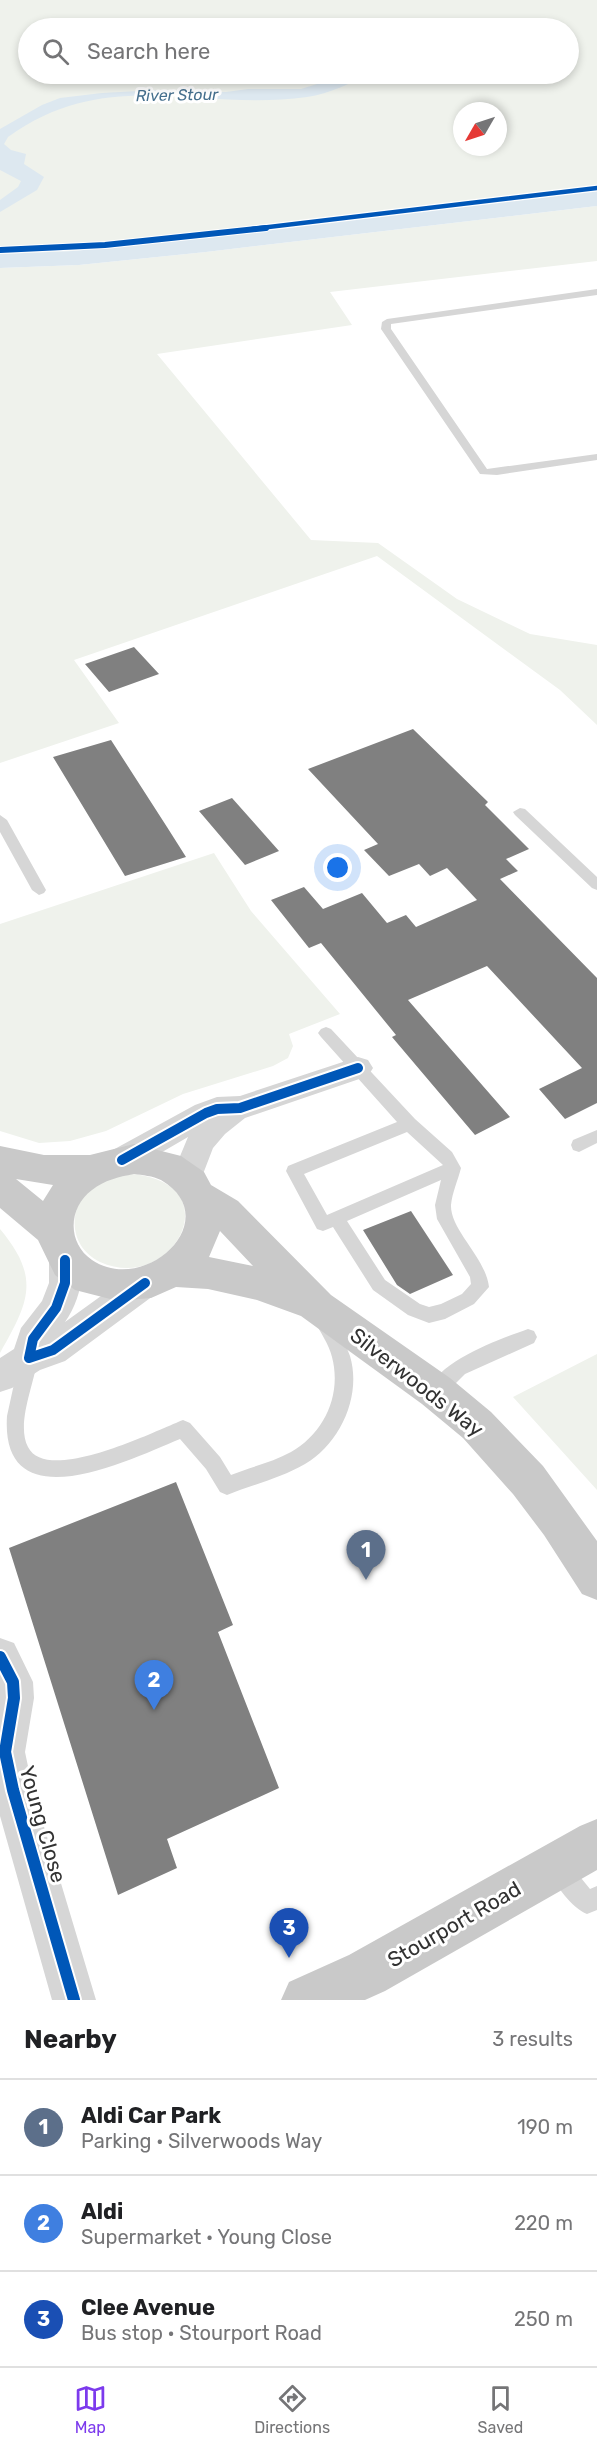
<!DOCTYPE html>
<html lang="en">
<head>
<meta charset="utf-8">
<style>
  :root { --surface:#fff; --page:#f2f2f2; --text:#202124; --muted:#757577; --line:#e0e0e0; --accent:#7c3aed }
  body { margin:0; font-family:Rubik,sans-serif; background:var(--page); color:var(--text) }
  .compass { position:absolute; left:453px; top:102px; width:54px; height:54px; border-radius:50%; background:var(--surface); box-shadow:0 3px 9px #0003; rotate:231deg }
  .you { position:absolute; left:338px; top:868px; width:21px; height:21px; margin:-15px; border:4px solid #fff; border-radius:50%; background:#1a73e8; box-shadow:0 0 0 9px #1a73e833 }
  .badge { display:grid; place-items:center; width:39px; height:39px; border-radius:50%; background:var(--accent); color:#fff; font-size:20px; font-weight:700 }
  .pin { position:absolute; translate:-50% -50px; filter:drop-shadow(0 2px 3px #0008) }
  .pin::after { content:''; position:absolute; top:32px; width:21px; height:18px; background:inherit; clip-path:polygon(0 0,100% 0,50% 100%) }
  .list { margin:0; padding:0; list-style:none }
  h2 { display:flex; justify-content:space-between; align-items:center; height:78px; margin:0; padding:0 24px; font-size:26px }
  h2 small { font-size:20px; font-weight:400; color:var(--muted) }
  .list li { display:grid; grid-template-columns:39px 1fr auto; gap:18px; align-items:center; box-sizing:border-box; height:96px; padding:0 24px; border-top:2px solid var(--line) }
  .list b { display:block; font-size:22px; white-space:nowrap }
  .list p { margin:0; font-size:20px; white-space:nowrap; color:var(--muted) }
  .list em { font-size:20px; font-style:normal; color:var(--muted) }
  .icon { flex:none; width:33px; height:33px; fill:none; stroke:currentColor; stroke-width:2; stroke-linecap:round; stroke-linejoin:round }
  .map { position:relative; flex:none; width:597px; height:2000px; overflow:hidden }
  .search { position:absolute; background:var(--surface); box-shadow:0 3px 9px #0003; left:18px; right:18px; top:18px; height:66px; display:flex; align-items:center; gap:15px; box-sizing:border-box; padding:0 21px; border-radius:33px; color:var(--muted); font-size:22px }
  .sheet { height:366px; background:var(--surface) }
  nav { display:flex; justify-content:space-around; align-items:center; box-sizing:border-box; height:84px; border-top:2px solid var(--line); background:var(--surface); font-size:16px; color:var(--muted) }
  nav a { display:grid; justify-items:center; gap:3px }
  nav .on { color:var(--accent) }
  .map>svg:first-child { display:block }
</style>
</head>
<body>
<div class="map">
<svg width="597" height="2000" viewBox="0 0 597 2000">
  <rect width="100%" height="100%" fill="#fff"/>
  <!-- green -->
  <path fill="#eff2ec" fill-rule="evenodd" d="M 0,0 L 597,0 L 597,191 L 175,241 L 73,251 L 0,254 ZM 28,28 L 568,28 L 568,74 L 28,74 ZM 462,111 L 498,111 L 498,147 L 462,147 Z
    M 597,206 L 597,261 L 330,292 L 352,325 L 157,354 L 311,540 L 378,543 L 457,599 L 530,634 L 597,645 L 597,725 L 560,690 L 377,556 L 74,660 L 119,723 L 0,763 L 0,268 L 79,265 L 206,252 Z
    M 214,853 L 251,911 L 340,1014 L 289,1034 L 293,1046 L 288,1058 L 273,1066 L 183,1094 L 106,1131 L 70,1141 L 39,1143 L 0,1131 L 0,924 Z
    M 132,1174 C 232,1183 173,1295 100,1262 C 65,1245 67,1199 101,1182 C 110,1177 123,1176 132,1174 Z
    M 0,1229 C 41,1278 29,1302 0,1353 Z
    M 597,1354 L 597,1490 L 513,1397 Z"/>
  <!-- water -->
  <path fill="#dde8f0" d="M 349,74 L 372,74 C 351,82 330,94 307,97 C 198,112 108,65 8,137 L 4,144 L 11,150 L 26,154 L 24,164 L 44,177 L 37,190 L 0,212 L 0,200 L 18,187 L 21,181 L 0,170 L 0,129 L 42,105 L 60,98 L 102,93 L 157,90 L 226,92 L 248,89 L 301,89 Z
    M 597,191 L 597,206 L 206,252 L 79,265 L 0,268 L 0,254 L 73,251 L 175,241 Z"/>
  <!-- building -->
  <path fill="#808080" d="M 134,647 L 159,674 L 109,692 L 85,664 Z
    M 413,729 L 488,802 L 485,805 L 529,849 L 506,859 L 518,871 L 500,879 L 597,978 L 597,1103 L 565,1119 L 539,1089 L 582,1068 L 487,966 L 408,1000 L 510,1117 L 475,1135 L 392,1037 L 396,1035 L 321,943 L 309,948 L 271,900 L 304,887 L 323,909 L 362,893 L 387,923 L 406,915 L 416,927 L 477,900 L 447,868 L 430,876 L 419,864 L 389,876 L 364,850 L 378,844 L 308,769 Z
    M 111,740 L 167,827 L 186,857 L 125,876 L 53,757 Z
    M 232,798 L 279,851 L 245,865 L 199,811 Z
    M 411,1211 L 453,1275 L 410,1294 L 397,1285 L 363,1230 Z
    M 176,1482 L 233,1625 L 218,1632 L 279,1788 L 167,1839 L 177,1868 L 118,1895 L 9,1548 Z"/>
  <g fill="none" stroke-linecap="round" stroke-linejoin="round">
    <!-- service -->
    <path fill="#d6d6d6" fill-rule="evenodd" d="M 597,289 L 597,295 L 391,324 L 391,329 L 487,469 L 597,454 L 597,460 L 497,475 L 480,474 L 381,329 L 382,322 L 387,319 Z
      M 520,808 L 525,809 L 597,877 L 597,890 L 592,888 L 515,815 L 513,812 Z
      M 0,815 L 7,820 L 46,890 L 44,893 L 39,895 L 32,890 L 0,832 Z
      M 326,1027 L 331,1029 L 415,1119 L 452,1152 L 461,1168 C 458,1180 452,1193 451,1205 C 450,1230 486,1258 489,1287 L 474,1304 L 445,1319 L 429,1323 L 408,1315 L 373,1290 L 333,1227 L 323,1231 L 317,1229 L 286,1171 L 288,1166 L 397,1122 L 321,1037 L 318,1033 L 321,1029 ZM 407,1132 L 443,1165 L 327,1215 L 304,1174 ZM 441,1180 L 435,1205 L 437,1219 L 470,1277 L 471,1284 L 462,1294 L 441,1304 L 429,1307 L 420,1304 L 385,1280 L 347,1221 Z
      M 597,1130 L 597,1143 L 579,1152 L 573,1150 L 571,1145 L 573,1140 Z
      M 323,1312 L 329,1315 C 336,1328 345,1342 350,1356 C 362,1396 340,1444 305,1464 C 281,1478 252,1485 227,1495 L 220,1492 L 206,1469 L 180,1439 C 131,1459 0,1525 7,1416 L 19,1361 L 22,1355 L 28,1353 L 34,1355 L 37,1361 C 34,1385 16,1424 28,1447 C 47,1485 155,1431 183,1420 L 190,1423 L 220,1457 L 231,1475 C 251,1467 273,1462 291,1452 C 324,1433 342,1395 332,1357 C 329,1344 320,1332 314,1320 L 317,1315 Z
      M 528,1329 L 534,1331 L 537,1337 L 534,1343 L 465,1374 L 442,1397 L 436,1399 L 430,1397 L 427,1391 C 441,1360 497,1340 528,1329 Z
      M 560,1859 L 568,1862 L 590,1889 L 597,1886 L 597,1910 L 587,1914 C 572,1908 555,1885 549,1870 L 552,1862 Z"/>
    <!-- minor -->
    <path fill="#d6d6d6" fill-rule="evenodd" d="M 358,1057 L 368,1060 L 373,1068 L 368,1076 L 245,1118 L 225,1134 L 213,1148 L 198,1187 L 187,1191 L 176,1187 L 171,1178 L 188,1137 L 133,1169 L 122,1173 L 111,1169 L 106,1160 L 111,1151 L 195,1105 L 217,1097 L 240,1096 Z
      M 65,1246 L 77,1250 C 87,1273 79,1302 65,1322 L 133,1273 L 145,1269 L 157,1273 L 161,1283 L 157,1293 L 65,1361 L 40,1370 L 12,1388 L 0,1392 L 0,1358 L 14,1349 L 21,1328 L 42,1301 L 49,1283 L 49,1260 L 53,1250 Z
      M 0,1638 L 14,1643 L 33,1682 L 34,1698 L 25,1752 L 33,1790 L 96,2000 L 52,2000 L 0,1816 Z"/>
    <!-- primary -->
    <path fill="#c9c9c9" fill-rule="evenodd" d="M 134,1144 L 181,1156 L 204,1172 L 211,1185 L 238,1201 L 331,1295 L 450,1378 L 491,1412 L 543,1466 L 597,1541 L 597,1600 L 582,1594 L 544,1535 L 513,1494 L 463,1438 L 422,1404 L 301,1316 L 257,1300 L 208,1289 L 176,1287 L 151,1298 L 118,1301 L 75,1290 L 55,1275 L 38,1240 L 0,1208 L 0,1146 L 44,1155 L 90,1155 ZM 134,1174 C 142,1175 153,1176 161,1180 C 227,1219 145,1296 92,1260 C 67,1243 68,1208 92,1190 C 105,1180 118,1177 134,1174 ZM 16,1179 L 53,1185 L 43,1201 ZM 220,1231 L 253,1266 L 209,1257 Z
      M 597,1819 L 597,1870 L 385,1991 L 365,2000 L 281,2000 L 289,1982 L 349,1955 L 580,1826 Z"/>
    <defs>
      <path id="cycleway-far3" d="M 252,229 L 597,188"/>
      <path id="cycleway-far2" d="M 0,250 L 105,245 L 266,228"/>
      <path id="cycleway-far1" d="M 122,1160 L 206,1113 L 217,1109 L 240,1108 L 358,1068
        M 65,1260 L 65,1283 L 56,1308 L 33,1339 L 29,1358 L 53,1350 L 145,1283"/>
      <path id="cycleway" d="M 0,1657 L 13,1682 L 14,1698 L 5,1752 L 13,1790 L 74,2000"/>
    </defs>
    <!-- cycleway-far3 casing -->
    <use href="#cycleway-far3" stroke="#fff" stroke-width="7"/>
    <!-- cycleway-far2 casing -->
    <use href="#cycleway-far2" stroke="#fff" stroke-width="8"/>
    <!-- cycleway-far1 casing -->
    <use href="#cycleway-far1" stroke="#fff" stroke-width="14"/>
    <!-- cycleway casing -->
    <use href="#cycleway" stroke="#fff" stroke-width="16"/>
    <!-- cycleway-far3 -->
    <use href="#cycleway-far3" stroke="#0057b8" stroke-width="4.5"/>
    <!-- cycleway-far2 -->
    <use href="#cycleway-far2" stroke="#0057b8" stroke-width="6"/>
    <!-- cycleway-far1 -->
    <use href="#cycleway-far1" stroke="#0057b8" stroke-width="10"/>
    <!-- cycleway -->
    <use href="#cycleway" stroke="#0057b8" stroke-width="12"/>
  </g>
  <g text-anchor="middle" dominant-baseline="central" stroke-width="6" stroke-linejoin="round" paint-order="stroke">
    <!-- far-water labels -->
    <g font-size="16" font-style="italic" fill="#46708e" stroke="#fff">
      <text transform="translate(177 95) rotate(-1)">River Stour</text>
    </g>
    <!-- near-street labels -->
    <g font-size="21" fill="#323232" stroke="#fff">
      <text transform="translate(417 1382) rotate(38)">Silverwoods Way</text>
      <text transform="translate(43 1824) rotate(74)">Young Close</text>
      <text transform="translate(454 1924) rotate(-30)">Stourport Road</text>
    </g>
  </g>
</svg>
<svg class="compass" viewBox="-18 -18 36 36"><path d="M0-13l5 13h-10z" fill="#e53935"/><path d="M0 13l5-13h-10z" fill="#757577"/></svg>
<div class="you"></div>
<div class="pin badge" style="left:366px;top:1580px;background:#5c6f8a">1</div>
<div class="pin badge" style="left:154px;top:1710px;background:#3f7fe0">2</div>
<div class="pin badge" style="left:289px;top:1958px;background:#1a4fb4">3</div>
<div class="search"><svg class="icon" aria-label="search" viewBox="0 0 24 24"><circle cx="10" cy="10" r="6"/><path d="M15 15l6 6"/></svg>Search here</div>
</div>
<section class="sheet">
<h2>Nearby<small>3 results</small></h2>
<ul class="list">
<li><span class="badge" style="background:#5c6f8a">1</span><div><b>Aldi Car Park</b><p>Parking · Silverwoods Way</p></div><em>190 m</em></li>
<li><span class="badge" style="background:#3f7fe0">2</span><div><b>Aldi</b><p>Supermarket · Young Close</p></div><em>220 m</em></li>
<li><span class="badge" style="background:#1a4fb4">3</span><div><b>Clee Avenue</b><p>Bus stop · Stourport Road</p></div><em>250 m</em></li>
</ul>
</section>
<nav>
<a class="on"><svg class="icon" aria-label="map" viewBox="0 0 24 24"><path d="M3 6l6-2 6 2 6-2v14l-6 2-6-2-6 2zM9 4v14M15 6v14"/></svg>Map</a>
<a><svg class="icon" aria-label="directions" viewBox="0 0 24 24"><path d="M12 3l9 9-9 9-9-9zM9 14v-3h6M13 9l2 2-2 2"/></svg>Directions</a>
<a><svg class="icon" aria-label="saved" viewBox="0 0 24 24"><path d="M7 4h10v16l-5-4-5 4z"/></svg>Saved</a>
</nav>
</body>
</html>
